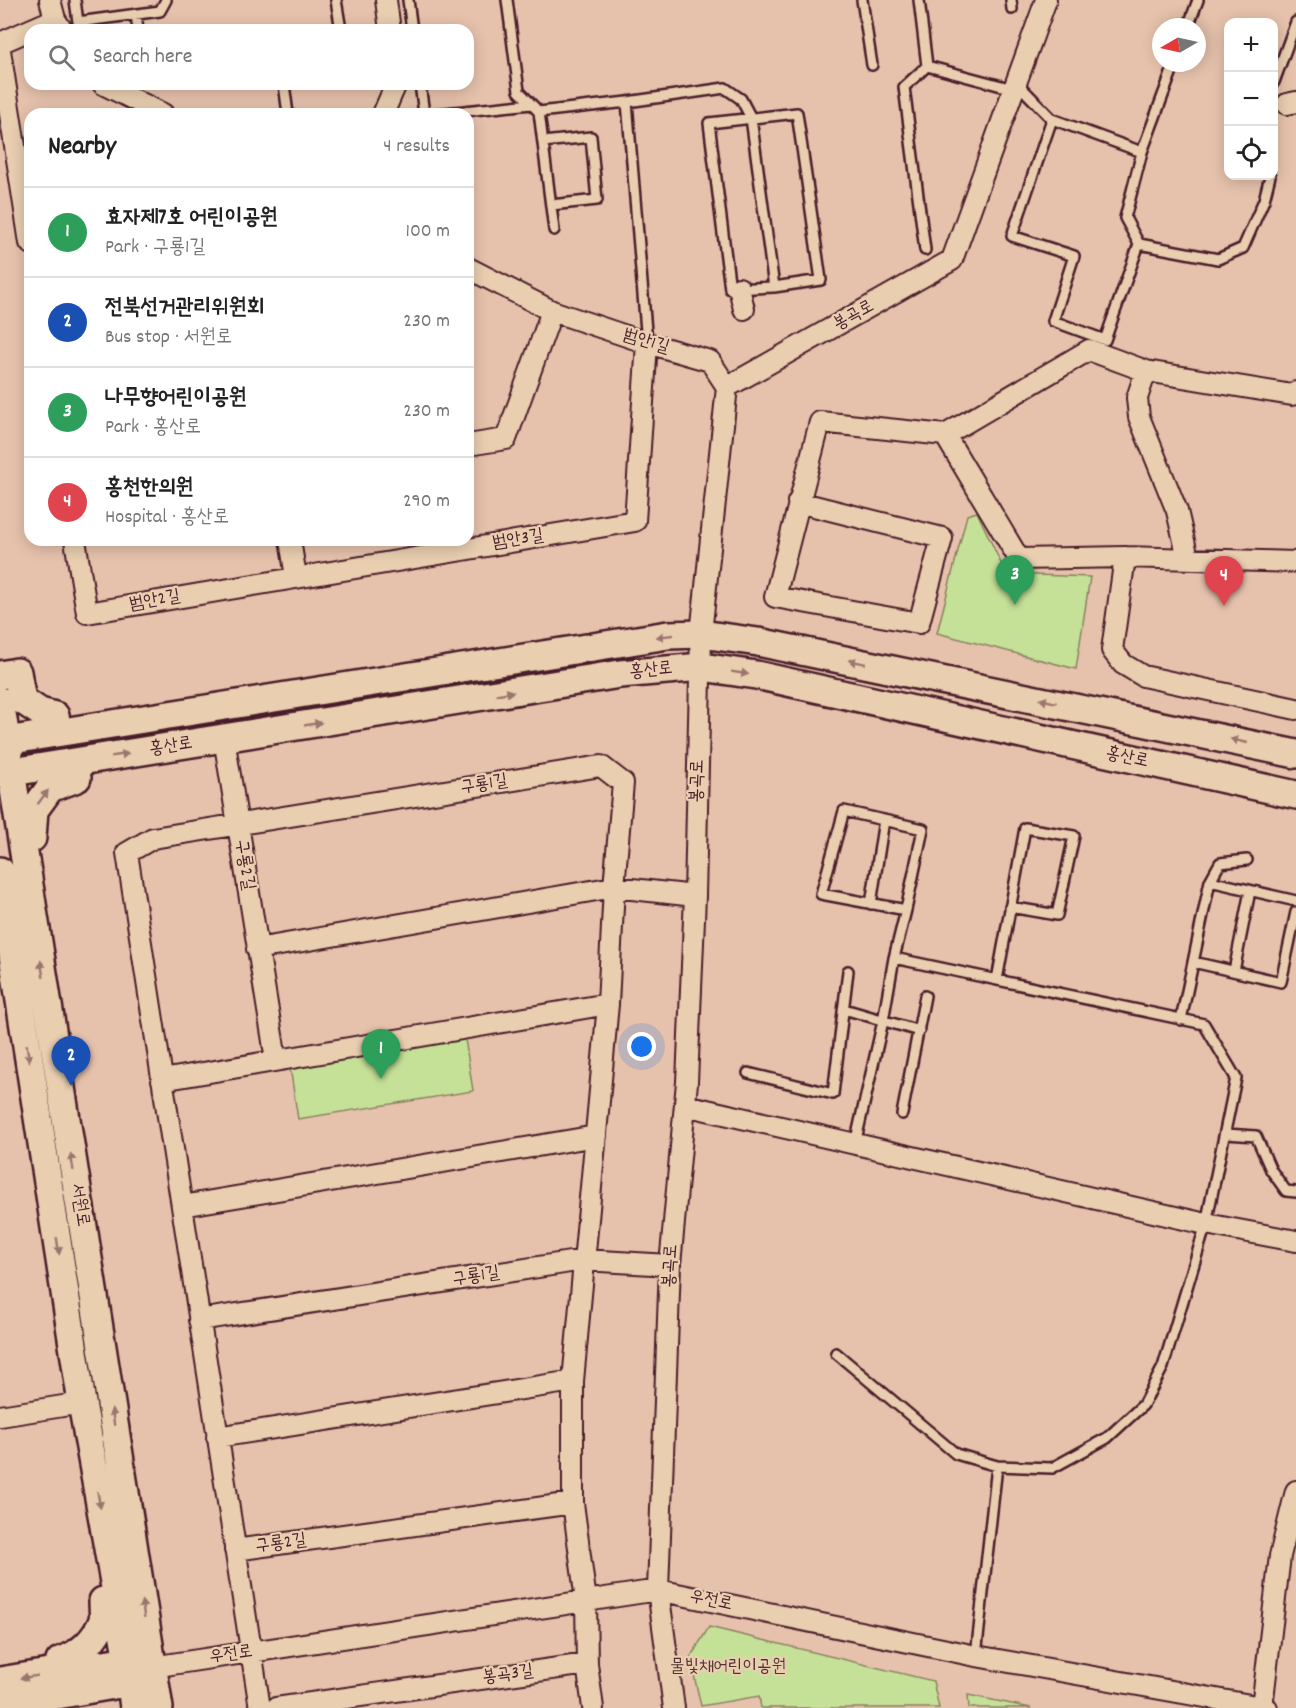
<!DOCTYPE html>
<html lang="en">
<head>
<meta charset="utf-8">
<style>
  :root { --surface:#fff; --page:#f6f6f6; --text:#222; --muted:#767676; --line:#e0e0e0; --accent:#ea580c }
  body { margin:0; font-family:Dekko,"Poor Story",sans-serif; background:var(--page); color:var(--text) }
  .controls { position:absolute; right:18px; top:18px; display:grid; overflow:hidden; border-radius:12px; box-shadow:0 3px 15px #0003 }
  .controls button { width:54px; height:54px; display:grid; place-items:center; padding:0; border:0; border-bottom:2px solid var(--line); background:var(--surface); color:var(--text); font:30px sans-serif }
  .compass { position:absolute; left:1152px; top:18px; width:54px; height:54px; border-radius:50%; background:var(--surface); box-shadow:0 3px 15px #0003; rotate:261deg }
  .you { position:absolute; left:642px; top:1047px; width:21px; height:21px; margin:-15px; border:4px solid #fff; border-radius:50%; background:#1a73e8; box-shadow:0 0 0 9px #1a73e833 }
  .badge { display:grid; place-items:center; width:39px; height:39px; border-radius:50%; background:var(--accent); color:#fff; font-size:20px; font-weight:700 }
  .pin { position:absolute; translate:-50% -50px; filter:drop-shadow(0 2px 3px #0008) }
  .pin::after { content:''; position:absolute; top:32px; width:21px; height:18px; background:inherit; clip-path:polygon(0 0,100% 0,50% 100%) }
  .list { margin:0; padding:0; list-style:none }
  h2 { display:flex; justify-content:space-between; align-items:center; height:78px; margin:0; padding:0 24px; font-size:26px }
  h2 small { font-size:20px; font-weight:400; color:var(--muted) }
  .list li { display:grid; grid-template-columns:39px 1fr auto; gap:18px; align-items:center; box-sizing:border-box; height:90px; padding:0 24px; border-top:2px solid var(--line) }
  .list b { display:block; font-size:22px; white-space:nowrap }
  .list p { margin:0; font-size:20px; white-space:nowrap; color:var(--muted) }
  .list em { font-size:20px; font-style:normal; color:var(--muted) }
  .icon { flex:none; width:33px; height:33px; fill:none; stroke:currentColor; stroke-width:2; stroke-linecap:round; stroke-linejoin:round }
  .map { position:relative; flex:none; width:1296px; height:1708px; overflow:hidden }
  .search { position:absolute; background:var(--surface); box-shadow:0 3px 15px #0003; left:24px; top:24px; width:450px; height:66px; display:flex; align-items:center; gap:15px; box-sizing:border-box; padding:0 21px; border-radius:18px; color:var(--muted); font-size:22px }
  .panel { position:absolute; background:var(--surface); box-shadow:0 3px 15px #0003; left:24px; top:108px; width:450px; height:438px; border-radius:18px }
  .map>svg:first-child { display:block }
</style>
</head>
<body>
<div class="map">
<svg width="1296" height="1708" viewBox="0 0 1296 1708">
  <rect width="100%" height="100%" fill="#e6c2ac"/>
  <filter id="ink" filterUnits="userSpaceOnUse"><feTurbulence type="fractalNoise" baseFrequency=".0167" numOctaves="2"/><feDisplacementMap in="SourceGraphic" scale="12" xChannelSelector="R" yChannelSelector="G"/><feConvolveMatrix kernelMatrix="1 2 1 2 8 2 1 2 1" color-interpolation-filters="sRGB"/></filter>
  <g filter="url(#ink)">
    <!-- green -->
    <path fill="#c5e197" stroke="#888061" stroke-width="1.5" d="M 977,512 L 1006,574 L 1090,577 L 1076,669 L 937,633 L 967,515 Z
      M 465,1039 L 473,1091 L 298,1119 L 290,1067 Z
      M 709,1627 L 933,1681 L 939,1708 L 761,1708 L 759,1696 L 701,1706 L 690,1658 Z
      M 968,1695 L 1031,1708 L 969,1708 Z"/>
    <g fill="none" stroke-linecap="round" stroke-linejoin="round">
      <defs>
        <path id="lane" d="M 75,0 L 78,22 L 160,11 L 166,0
          M 336,0 L 341,30
          M 408,0 L 412,30
          M 507,0 L 519,91 L 539,112 L 627,102 L 647,343
          M 862,0 L 872,65
          M 919,0 L 927,66 L 1013,89
          M 1011,0 L 1012,9
          M 136,14 L 138,30
          M 1188,27 L 1198,0
          M 1274,82 L 1296,22
          M 1017,83 L 1052,119 L 1142,152 L 1125,218 L 1139,244 L 1105,340 L 1053,321 L 1074,256 L 1012,236 L 1052,119
          M 284,84 L 288,114
          M 420,84 L 424,114
          M 627,102 L 725,88 L 741,99 L 751,118 L 774,287
          M 539,112 L 554,230
          M 797,113 L 821,280 L 774,287 L 730,289 L 709,123 Z
          M 435,114 L 531,104
          M 543,142 L 591,137 L 597,200 L 551,205
          M 1142,152 L 1175,63
          M 1139,244 L 1218,259 L 1243,248 L 1264,200 L 1270,176
          M 925,250 L 904,87 L 927,66
          M 1210,881 L 1296,901
          M 871,904 L 884,820
          M 894,958 L 906,910 L 923,829 L 844,811 L 821,894 L 906,910
          M 1193,962 L 1281,982 L 1296,912
          M 1234,971 L 1250,891
          M 997,980 L 1025,828 L 1074,836 L 1057,915 L 1010,907
          M 844,1009 L 919,1031
          M 1181,1020 L 1210,881 L 1220,863 L 1247,860
          M 748,1073 L 833,1094 L 848,971
          M 902,1114 L 925,996
          M 1226,1134 L 1256,1136 L 1271,1170 L 1286,1191 L 1296,1192
          M 855,1144 L 883,1021 L 894,958 L 1204,1024 L 1236,1078 L 1206,1224 L 1163,1367 L 1143,1405 L 1107,1438 L 1052,1468 L 997,1466 L 976,1656
          M 836,1353 L 956,1454 L 997,1466"/>
        <path id="street" d="M 50,0 L 55,19 L 62,30
          M 386,0 L 390,30
          M 0,43 L 55,19
          M 0,50 L 30,243
          M 103,84 L 163,114
          M 1287,104 L 1296,102
          M 383,114 L 396,84
          M 468,268 L 552,311 L 647,343 L 710,361 L 727,387
          M 739,288 L 744,309
          M 1146,371 L 1137,398 L 1139,417 L 1177,511 L 1188,558
          M 945,435 L 1019,559 L 1125,557 L 1296,562
          M 468,445 L 506,439 L 552,311
          M 798,502 L 942,538 L 919,623 L 775,597 L 820,422 L 945,435 L 1089,350 L 1146,371 L 1292,395 L 1296,392
          M 75,540 L 87,613 L 635,521 L 647,343
          M 290,540 L 296,577
          M 1125,557 L 1112,650 L 1123,664 L 1143,676 L 1296,709
          M 224,738 L 276,1060
          M 257,949 L 614,887 L 695,896
          M 162,1080 L 608,1004
          M 685,1105 L 1206,1224 L 1296,1241
          M 182,1206 L 596,1136
          M 199,1320 L 583,1260 L 670,1265
          M 0,1416 L 82,1403
          M 217,1437 L 573,1381
          M 235,1550 L 573,1503
          M 152,1667 L 658,1590 L 976,1656 L 1267,1708
          M 1262,1707 L 1280,1556 L 1296,1491
          M 260,1708 L 127,853 L 153,838 L 601,766 L 623,783 L 614,887 L 608,1004 L 573,1381 L 573,1503 L 586,1601 L 587,1664 L 593,1708
          M 276,1708 L 587,1664
          M 674,1708 L 658,1590 L 670,1265 L 687,1082 L 695,896 L 701,634 L 727,387 L 952,260 L 1046,0"/>
        <path id="secondary" d="M 0,675 L 17,672 L 22,700 L 40,712 L 55,716 L 58,732
          M 0,701 L 159,1708
          M 0,742 L 668,635 L 701,634 L 758,642 L 1296,754
          M 0,774 L 620,674 L 702,667 L 756,675 L 1296,795
          M 29,839 L 32,838 L 34,810 L 50,788 L 77,778 L 74,763
          M 0,871 L 82,1403 L 128,1660 L 134,1708
          M 62,1671 L 60,1661 C 79,1655 96,1640 103,1620 C 104,1615 103,1607 103,1601 L 116,1599
          M 0,1681 L 128,1660 L 145,1665
          M 0,1705 L 131,1682 L 144,1673"/>
      </defs>
      <!-- lane casing -->
      <use href="#lane" stroke="#4a1f2b" stroke-width="14"/>
      <!-- street casing -->
      <use href="#street" stroke="#4a1f2b" stroke-width="24"/>
      <!-- secondary casing -->
      <use href="#secondary" stroke="#4a1f2b" stroke-width="32"/>
      <!-- lane -->
      <use href="#lane" stroke="#e9ceb0" stroke-width="9"/>
      <!-- street -->
      <use href="#street" stroke="#e9ceb0" stroke-width="20"/>
      <!-- secondary -->
      <use href="#secondary" stroke="#e9ceb0" stroke-width="27"/>
    </g>
    <!-- one-way arrows -->
    <defs><path id="oneway-solid" d="M-6-.8H1V-3.2L6.5 0L1 3.2V.8H-6Z" transform="scale(1.5)"/></defs>
    <g fill="#9a766e">
      <use href="#oneway-solid" transform="translate(665 636) rotate(173)"/>
      <use href="#oneway-solid" transform="translate(857 662) rotate(-168)"/>
      <use href="#oneway-solid" transform="translate(740 673) rotate(9)"/>
      <use href="#oneway-solid" transform="translate(505 693) rotate(-9)"/>
      <use href="#oneway-solid" transform="translate(1048 701) rotate(-168)"/>
      <use href="#oneway-solid" transform="translate(313 724) rotate(-9)"/>
      <use href="#oneway-solid" transform="translate(1239 741) rotate(-167)"/>
      <use href="#oneway-solid" transform="translate(120 755) rotate(-9)"/>
      <use href="#oneway-solid" transform="translate(43 797) rotate(-53)"/>
      <use href="#oneway-solid" transform="translate(42 969) rotate(-99)"/>
      <use href="#oneway-solid" transform="translate(28 1053) rotate(81)"/>
      <use href="#oneway-solid" transform="translate(72 1162) rotate(-99)"/>
      <use href="#oneway-solid" transform="translate(58 1246) rotate(81)"/>
      <use href="#oneway-solid" transform="translate(113 1417) rotate(-99)"/>
      <use href="#oneway-solid" transform="translate(99 1500) rotate(80)"/>
      <use href="#oneway-solid" transform="translate(143 1609) rotate(-99)"/>
      <use href="#oneway-solid" transform="translate(29 1677) rotate(171)"/>
    </g>
  </g>
  <g text-anchor="middle" dominant-baseline="central" stroke-width="4.5" stroke-linejoin="round" paint-order="stroke">
    <!-- street labels -->
    <g font-size="18" fill="#4a1f2b" stroke="#e9ceb0">
      <text transform="translate(854 316) rotate(-29)">봉곡로</text>
      <text transform="translate(646 342) rotate(17)">범안1길</text>
      <text transform="translate(518 540) rotate(-9)">범안3길</text>
      <text transform="translate(155 601) rotate(-10)">범안2길</text>
      <text transform="translate(651 671) rotate(-6)">홍산로</text>
      <text transform="translate(171 747) rotate(-9)">홍산로</text>
      <text transform="translate(1127 758) rotate(12)">홍산로</text>
      <text transform="translate(698 781) rotate(-88)">봉곡로</text>
      <text transform="translate(484 785) rotate(-9)">구룡1길</text>
      <text transform="translate(244 865) rotate(81)">구룡2길</text>
      <text transform="translate(79 1205) rotate(81)">서원로</text>
      <text transform="translate(671 1266) rotate(-86)">봉곡로</text>
      <text transform="translate(476 1277) rotate(-9)">구룡1길</text>
      <text transform="translate(281 1544) rotate(-8)">구룡2길</text>
      <text transform="translate(711 1601) rotate(12)">우전로</text>
      <text transform="translate(231 1655) rotate(-8)">우전로</text>
      <text transform="translate(508 1675) rotate(-8)">봉곡3길</text>
    </g>
    <!-- park labels -->
    <g font-size="18" fill="#563236" stroke="#e9ceb0">
      <text x="728" y="1667">물빛채어린이공원</text>
    </g>
  </g>
</svg>
<div class="controls">
<button>+</button>
<button>−</button>
<button><svg class="icon" aria-label="locate" viewBox="0 0 24 24"><circle cx="12" cy="12" r="6"/><path d="M12 2v4M12 18v4M2 12h4M18 12h4"/></svg></button>
</div>
<svg class="compass" viewBox="-18 -18 36 36"><path d="M0-13l5 13h-10z" fill="#e53935"/><path d="M0 13l5-13h-10z" fill="#767676"/></svg>
<div class="you"></div>
<div class="pin badge" style="left:381px;top:1079px;background:#2e9e5b">1</div>
<div class="pin badge" style="left:71px;top:1086px;background:#1a4fb4">2</div>
<div class="pin badge" style="left:1015px;top:605px;background:#2e9e5b">3</div>
<div class="pin badge" style="left:1224px;top:606px;background:#e0444e">4</div>
<div class="search"><svg class="icon" aria-label="search" viewBox="0 0 24 24"><circle cx="10" cy="10" r="6"/><path d="M15 15l6 6"/></svg>Search here</div>
<section class="panel">
<h2>Nearby<small>4 results</small></h2>
<ul class="list">
<li><span class="badge" style="background:#2e9e5b">1</span><div><b>효자제7호 어린이공원</b><p>Park · 구룡1길</p></div><em>100 m</em></li>
<li><span class="badge" style="background:#1a4fb4">2</span><div><b>전북선거관리위원회</b><p>Bus stop · 서원로</p></div><em>230 m</em></li>
<li><span class="badge" style="background:#2e9e5b">3</span><div><b>나무향어린이공원</b><p>Park · 홍산로</p></div><em>230 m</em></li>
<li><span class="badge" style="background:#e0444e">4</span><div><b>홍천한의원</b><p>Hospital · 홍산로</p></div><em>290 m</em></li>
</ul>
</section>
</div>
</body>
</html>
